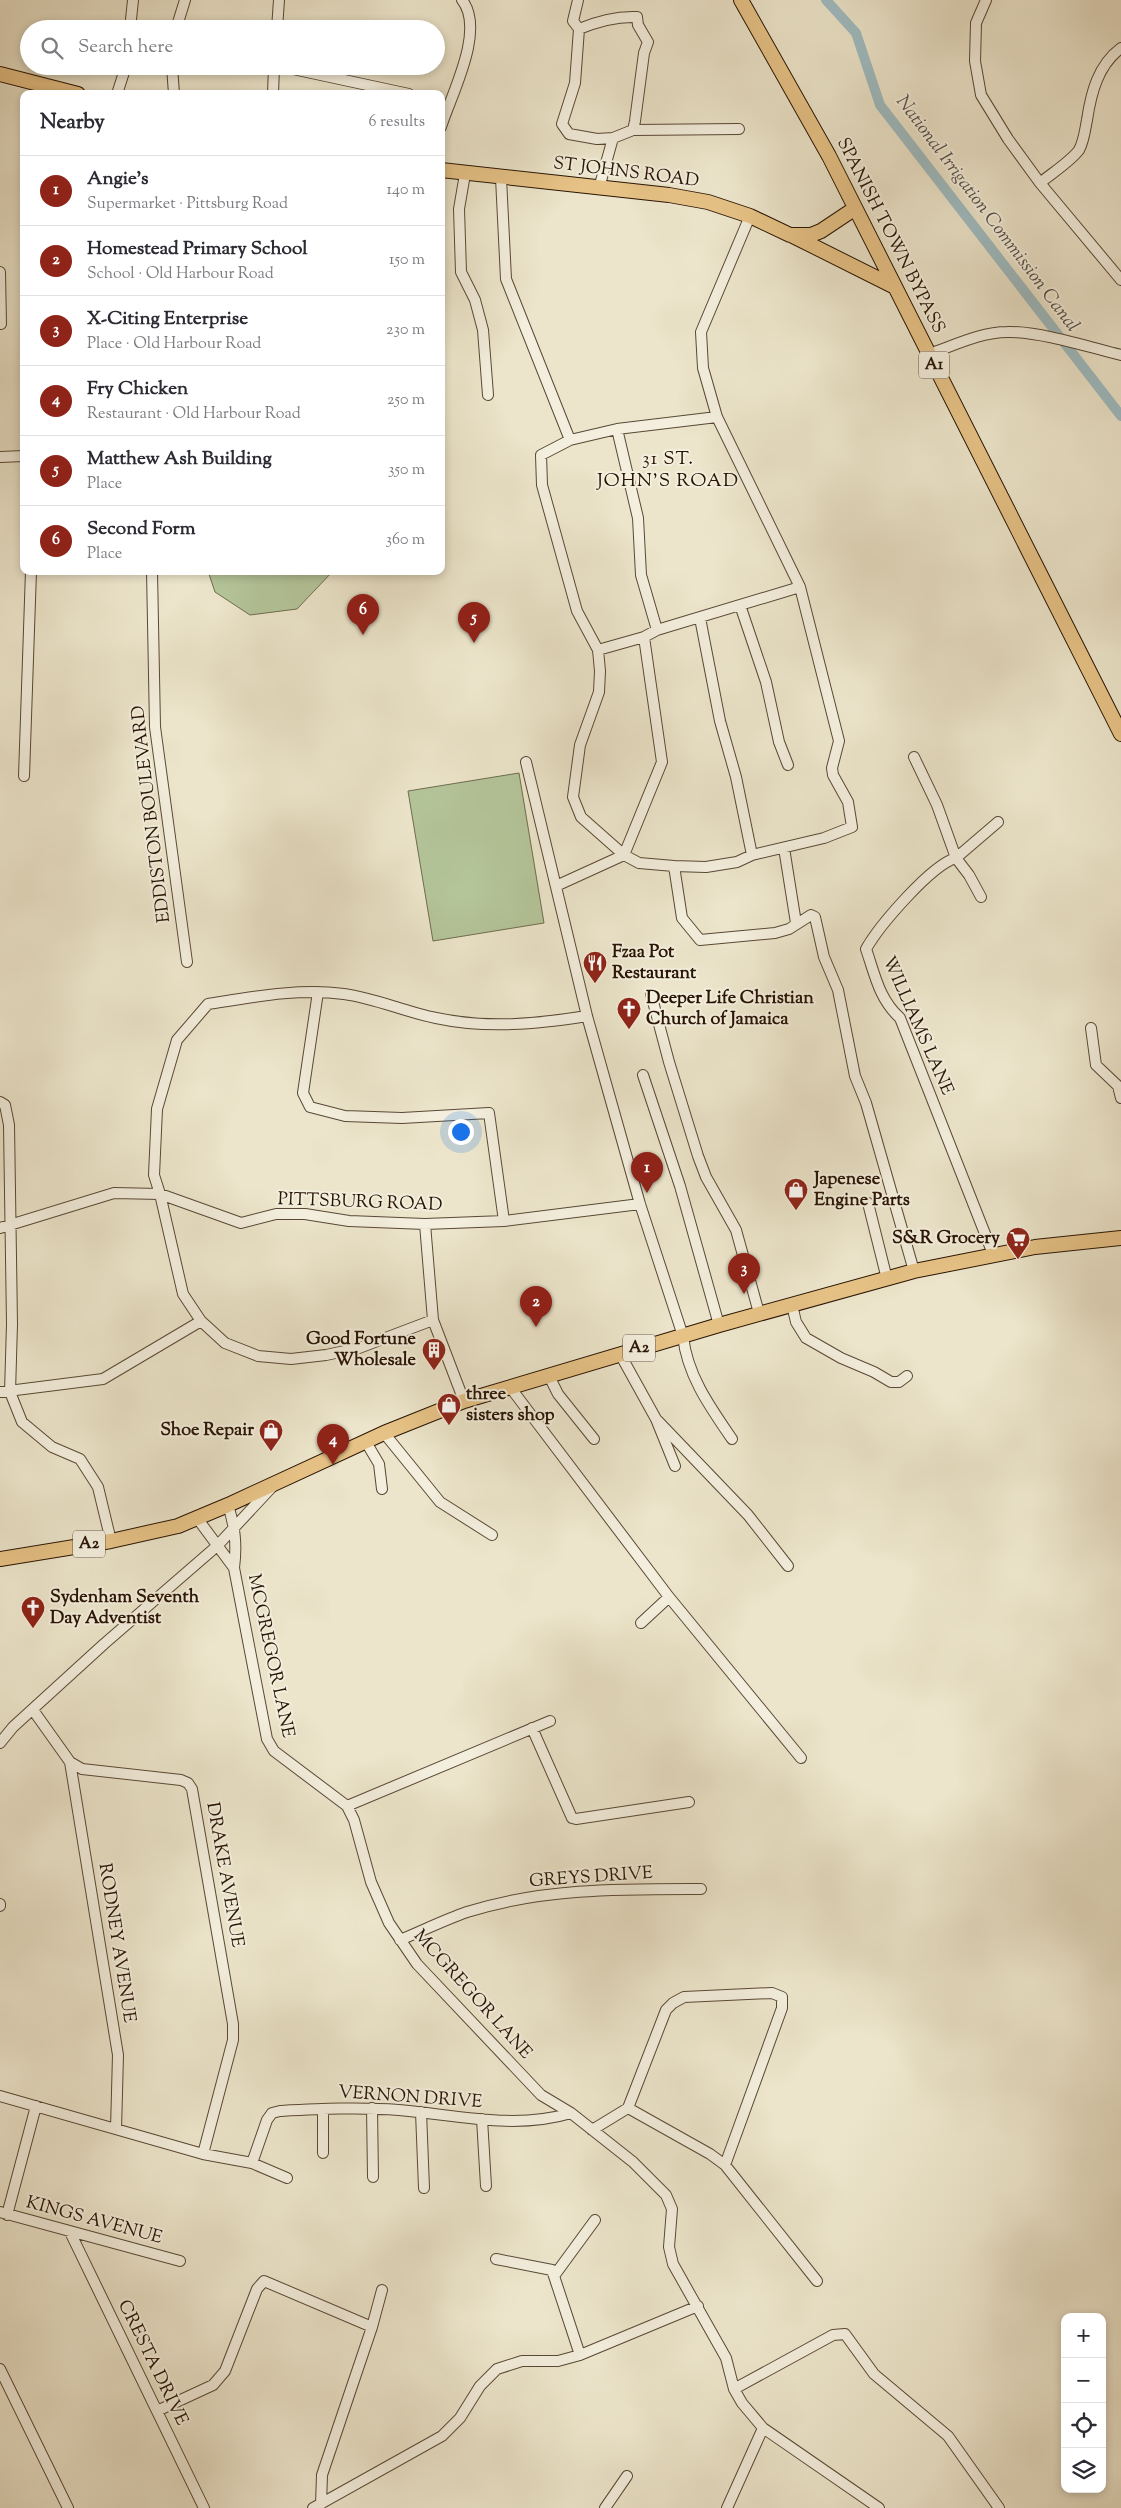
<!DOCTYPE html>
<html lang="en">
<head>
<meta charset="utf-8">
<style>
  :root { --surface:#fff; --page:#f2f2f3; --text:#2b2b33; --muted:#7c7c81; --line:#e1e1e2; --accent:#8f2418 }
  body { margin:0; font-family:"Sorts Mill Goudy",serif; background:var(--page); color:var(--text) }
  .controls { position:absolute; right:15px; bottom:15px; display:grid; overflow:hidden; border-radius:10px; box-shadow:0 2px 8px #0003 }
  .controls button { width:45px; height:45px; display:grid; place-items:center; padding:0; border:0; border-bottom:1px solid var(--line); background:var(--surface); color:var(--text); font:25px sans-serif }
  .you { position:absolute; left:460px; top:1131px; width:18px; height:18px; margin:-12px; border:4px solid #fff; border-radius:50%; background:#1a73e8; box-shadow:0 0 0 8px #1a73e833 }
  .badge { display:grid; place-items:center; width:32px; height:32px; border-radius:50%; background:var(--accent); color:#fff; font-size:16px; font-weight:700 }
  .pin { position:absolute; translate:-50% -41px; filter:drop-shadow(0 1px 2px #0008) }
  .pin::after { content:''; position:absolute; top:26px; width:18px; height:15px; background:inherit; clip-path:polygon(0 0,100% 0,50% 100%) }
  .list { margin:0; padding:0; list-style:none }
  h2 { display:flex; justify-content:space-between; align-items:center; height:65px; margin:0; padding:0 20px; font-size:21px }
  h2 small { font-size:16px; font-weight:400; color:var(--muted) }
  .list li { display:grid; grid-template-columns:32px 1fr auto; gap:15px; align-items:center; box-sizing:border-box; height:70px; padding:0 20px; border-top:1px solid var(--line) }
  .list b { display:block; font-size:19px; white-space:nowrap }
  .list p { margin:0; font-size:16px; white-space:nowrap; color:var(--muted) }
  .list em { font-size:16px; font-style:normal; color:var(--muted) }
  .icon { flex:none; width:28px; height:28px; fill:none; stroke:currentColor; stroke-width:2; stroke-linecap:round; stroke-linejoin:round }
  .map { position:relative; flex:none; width:1121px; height:2508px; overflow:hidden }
  .search { position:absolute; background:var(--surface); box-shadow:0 2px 8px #0003; left:20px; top:20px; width:425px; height:55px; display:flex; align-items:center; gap:12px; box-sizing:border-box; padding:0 18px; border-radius:28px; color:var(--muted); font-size:19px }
  .panel { position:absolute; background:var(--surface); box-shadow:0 2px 8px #0003; left:20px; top:90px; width:425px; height:485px; border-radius:10px }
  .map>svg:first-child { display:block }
</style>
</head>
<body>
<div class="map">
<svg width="1121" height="2508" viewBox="0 0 1121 2508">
  <rect width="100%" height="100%" fill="#ece5cb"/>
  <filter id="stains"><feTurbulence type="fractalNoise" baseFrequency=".004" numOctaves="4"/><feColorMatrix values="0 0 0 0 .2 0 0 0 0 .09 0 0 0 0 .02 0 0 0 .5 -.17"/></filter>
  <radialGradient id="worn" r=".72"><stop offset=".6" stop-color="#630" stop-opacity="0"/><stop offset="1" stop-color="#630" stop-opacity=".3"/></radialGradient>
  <!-- green -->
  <path fill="#b4c59a" stroke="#6e6c4e" d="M 208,571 L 333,571 L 297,609 L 250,615 L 215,592 Z
    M 519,773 L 544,923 L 433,941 L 408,791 Z"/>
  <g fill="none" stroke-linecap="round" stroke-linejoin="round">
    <!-- canal -->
    <path stroke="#9fbcc2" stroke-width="10" d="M 826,0 L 856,33 L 880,105 L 1121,416"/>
    <defs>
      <path id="minor" d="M 578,0 L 573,21 L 579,29
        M 986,0 L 976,23 L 975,61 L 981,95 L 1008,139 L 1040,183 L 1121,280
        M 130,29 L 133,0
        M 176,29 L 185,0
        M 277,29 L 279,0
        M 172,66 L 174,94
        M 279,66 L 409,94
        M 117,94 L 126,66
        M 273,94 L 274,66
        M 441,127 C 451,95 486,30 462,0
        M 633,130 L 739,129
        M 465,174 L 459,209 L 461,272 L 475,300 L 483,330 L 488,395
        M 501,178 L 506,279 L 570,440
        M 1040,183 C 1052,173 1070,162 1079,150 C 1084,141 1085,130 1087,120 C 1091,93 1098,65 1121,48
        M 599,188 L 613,138 L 633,130 L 635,121 L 644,53 L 648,42 L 638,25 L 637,17 C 616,16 598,21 579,29 L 575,83 L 562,124 L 569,134 L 597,139 L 613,138
        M 0,272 L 1,324
        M 929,354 C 953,346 981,332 1007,332 C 1039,331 1089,347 1121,355
        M 717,417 L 617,429 L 570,440 L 541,455 L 542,485 L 577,611 L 598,650 L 600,671 L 599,692 L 580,745 L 573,797 L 581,817 L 624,855 L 639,863 L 674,866 L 682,918 L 700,940 L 775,933 L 789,929 L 811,915 L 815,917 L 824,957 L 838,990 L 855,1076 L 866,1103 L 914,1271
        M 617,429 L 638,518 L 641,575 L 657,630
        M 0,457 L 24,456
        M 152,571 L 155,727 L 187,962
        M 740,605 L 766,682 L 779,742 L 788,765
        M 700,618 L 720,721 L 736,777 L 752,855
        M 598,650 L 644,637
        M 914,757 L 937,805 L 956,858 C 931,865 879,926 866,949 C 875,975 879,999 900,1018 L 993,1254
        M 526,762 L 587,1016 L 640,1204 L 683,1336 C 687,1375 710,1407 732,1439
        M 24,776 L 31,571
        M 784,848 L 796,923
        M 674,866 L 706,867 L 737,862 L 752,855 L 824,838 L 852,827 L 848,802 L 833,775 L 832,768 L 839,741 L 800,587 L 717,417 L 703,368 L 701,332 L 750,216
        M 556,886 L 624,855 L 662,762 L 644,637 L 657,630 L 800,587
        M 981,897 L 969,875 L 956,858 L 998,822
        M 318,992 L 303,1093 L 310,1107 L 345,1116 L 402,1118 L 489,1113 L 504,1221
        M 651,994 L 669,1062 L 698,1156 L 706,1177 L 736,1230 L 759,1313
        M 1091,1028 L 1096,1065 L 1118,1086 L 1121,1098
        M 643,1075 L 680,1186 L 719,1325
        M 0,1102 L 5,1105 L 9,1125 L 12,1324 L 10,1392 L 22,1422 L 52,1447 L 80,1459 L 98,1487 L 111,1541
        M 868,1203 L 887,1279
        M 425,1224 L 433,1320 L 464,1401
        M 0,1228 L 114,1193 L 160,1194 L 241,1223 L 276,1214 L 305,1214 L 349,1221 L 425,1224 L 504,1221 L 640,1204
        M 792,1305 L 796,1322 L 806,1338 L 841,1358 L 874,1372 L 891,1382 L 899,1382 L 907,1376
        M 433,1320 L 359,1348 L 326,1355 L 291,1359 L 258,1356 L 225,1343 L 201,1321 L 183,1294 L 160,1194 L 154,1175 L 157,1109 L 177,1040 L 208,1004 C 253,997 298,988 344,994 C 375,998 405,1012 436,1018 C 487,1029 537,1024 587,1016
        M 620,1354 L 656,1419 L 675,1466
        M 549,1376 L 558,1394 L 594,1439
        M 510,1387 L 669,1597 L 801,1758
        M 0,1392 L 103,1379 L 201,1321
        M 656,1419 L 748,1515 L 788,1566
        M 384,1433 L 440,1502 L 492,1535
        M 366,1442 L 379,1464 L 382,1489
        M 228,1505 C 235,1527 237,1545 234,1568 L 267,1739 L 274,1751 L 347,1806 L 354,1820 L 371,1882 L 389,1923 L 417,1964 L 541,2095 L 571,2113 L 633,2162 L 666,2195 L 672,2209 L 669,2247 L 673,2264 L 726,2358 L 734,2389 L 742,2403 L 763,2428 L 879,2508
        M 197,1518 L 234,1568
        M 641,1623 L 669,1597
        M 33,1710 L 70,1762 L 82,1769 L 181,1780 L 188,1783 L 192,1789 L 233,2024 L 233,2040 L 203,2154
        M 532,1728 L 572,1818 L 576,1819 L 689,1802
        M 0,1743 L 13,1727 L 104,1644 L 217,1546 L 272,1487
        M 70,1762 L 118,2055 L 116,2129
        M 347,1806 L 550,1721
        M 0,1904 L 0,1906
        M 400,1940 C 422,1931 444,1920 467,1912 C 543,1888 623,1889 701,1889
        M 0,2096 L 203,2154 L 252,2163 L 287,2178
        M 372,2108 L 373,2177
        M 628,2108 L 666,2010 L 673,2003 L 684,1997 L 772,1993 L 782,1997 L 782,2008 L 725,2165
        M 323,2109 L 323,2153
        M 421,2112 L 424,2188
        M 482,2119 L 486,2186
        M 592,2130 L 628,2108 L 710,2154 L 725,2165 L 817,2281
        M 252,2163 L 267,2120 L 272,2113 L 280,2111 C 320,2109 359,2107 399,2110 C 456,2115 515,2130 571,2113
        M 0,2212 L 180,2261
        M 7,2215 L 36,2106
        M 70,2232 L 204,2508
        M 496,2259 L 552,2270 L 580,2355
        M 554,2276 L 595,2220
        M 0,2369 L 68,2508
        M 734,2389 L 833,2335 L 845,2334 L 874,2374 L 948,2436 L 999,2508
        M 157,2411 L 213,2385 L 225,2371 L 257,2289 L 264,2281 L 372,2327
        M 321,2504 L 322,2475 L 372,2327 L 382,2290
        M 313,2508 L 442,2436 L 460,2418 L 480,2386 L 497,2369 L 522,2361 L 558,2361 L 580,2355 L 698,2306
        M 605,2508 L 627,2476
        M 727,2508 L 763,2428"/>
      <path id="major" d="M 741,0 L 829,156 L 1121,734
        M 0,74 L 78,94
        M 441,170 L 669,195 L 708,202 L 750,216 L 790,235 L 811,235 L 821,231 L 854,209
        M 793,236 L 895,287
        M 0,1559 L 111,1541 L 178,1526 L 228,1505 L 384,1433 L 464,1401 L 719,1325 L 914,1271 L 1035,1247 L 1121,1238"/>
    </defs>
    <!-- minor casing -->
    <use href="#minor" stroke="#594835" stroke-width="12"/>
    <!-- major casing -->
    <use href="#major" stroke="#281403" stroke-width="16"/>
    <!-- minor -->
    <use href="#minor" stroke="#f3eedd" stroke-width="10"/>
    <!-- major -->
    <use href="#major" stroke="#e6c286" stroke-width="14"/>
  </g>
  <!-- icons -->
  <defs>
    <symbol id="restaurant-pin" viewBox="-11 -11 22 30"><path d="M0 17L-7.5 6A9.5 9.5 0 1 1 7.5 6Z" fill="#8f2418" stroke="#f3eedd"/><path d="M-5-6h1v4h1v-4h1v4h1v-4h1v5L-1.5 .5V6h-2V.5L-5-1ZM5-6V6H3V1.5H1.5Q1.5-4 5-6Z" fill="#fff"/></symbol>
    <symbol id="church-pin" viewBox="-11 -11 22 30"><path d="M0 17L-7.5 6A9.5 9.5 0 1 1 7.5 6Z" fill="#8f2418" stroke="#f3eedd"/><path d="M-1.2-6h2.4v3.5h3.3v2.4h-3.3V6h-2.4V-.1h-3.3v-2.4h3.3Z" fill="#fff"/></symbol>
    <symbol id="shop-pin" viewBox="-11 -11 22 30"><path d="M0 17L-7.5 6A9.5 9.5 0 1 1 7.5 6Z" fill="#8f2418" stroke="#f3eedd"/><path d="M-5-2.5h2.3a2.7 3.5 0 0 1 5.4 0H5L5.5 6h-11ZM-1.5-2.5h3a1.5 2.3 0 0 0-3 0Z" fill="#fff"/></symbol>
    <symbol id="supermarket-pin" viewBox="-11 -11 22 30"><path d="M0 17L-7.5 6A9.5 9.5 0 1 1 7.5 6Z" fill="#8f2418" stroke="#f3eedd"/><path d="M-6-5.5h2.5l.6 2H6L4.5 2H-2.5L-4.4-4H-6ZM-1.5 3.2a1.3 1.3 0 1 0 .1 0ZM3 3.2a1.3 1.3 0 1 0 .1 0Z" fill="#fff"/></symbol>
    <symbol id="building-pin" viewBox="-11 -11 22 30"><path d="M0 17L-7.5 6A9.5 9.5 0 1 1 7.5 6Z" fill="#8f2418" stroke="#f3eedd"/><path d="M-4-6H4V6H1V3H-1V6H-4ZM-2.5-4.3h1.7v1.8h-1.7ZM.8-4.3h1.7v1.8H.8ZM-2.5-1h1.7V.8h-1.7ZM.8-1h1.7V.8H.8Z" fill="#fff"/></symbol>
  </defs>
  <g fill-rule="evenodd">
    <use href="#restaurant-pin" x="581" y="949" width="28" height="38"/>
    <use href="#church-pin" x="615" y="995" width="28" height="38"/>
    <use href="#shop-pin" x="782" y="1176" width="28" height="38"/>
    <use href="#supermarket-pin" x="1004" y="1225" width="28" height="38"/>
    <use href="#building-pin" x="420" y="1336" width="28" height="38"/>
    <use href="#shop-pin" x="435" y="1391" width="28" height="38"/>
    <use href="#shop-pin" x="257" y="1417" width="28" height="38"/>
    <use href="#church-pin" x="19" y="1594" width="28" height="38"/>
  </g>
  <g text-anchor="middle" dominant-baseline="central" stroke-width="4" stroke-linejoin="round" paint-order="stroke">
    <!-- shield labels -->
    <g fill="#f3eedd" stroke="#655544" stroke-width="1">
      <rect x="919" y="351.5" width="30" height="27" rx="4"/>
      <rect x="623" y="1334.5" width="32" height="27" rx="4"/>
      <rect x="73" y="1530.5" width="32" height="27" rx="4"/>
    </g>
    <g font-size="16" font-weight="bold" fill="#281403">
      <text x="934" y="365">A1</text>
      <text x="639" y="1348">A2</text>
      <text x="89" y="1544">A2</text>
    </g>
    <!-- street labels -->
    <g font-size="18" fill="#281403" stroke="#f3eedd">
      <text transform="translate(626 173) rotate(7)">ST JOHNS ROAD</text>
      <text transform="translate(890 236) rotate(63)">SPANISH TOWN BYPASS</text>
      <text transform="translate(152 814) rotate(-97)">EDDISTON BOULEVARD</text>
      <text transform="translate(917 1026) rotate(66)">WILLIAMS LANE</text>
      <text transform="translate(360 1203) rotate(2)">PITTSBURG ROAD</text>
      <text transform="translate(270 1656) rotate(78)">MCGREGOR LANE</text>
      <text transform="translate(224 1875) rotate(80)">DRAKE AVENUE</text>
      <text transform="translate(591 1878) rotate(-4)">GREYS DRIVE</text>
      <text transform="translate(116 1943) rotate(81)">RODNEY AVENUE</text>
      <text transform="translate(472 1995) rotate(48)">MCGREGOR LANE</text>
      <text transform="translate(410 2098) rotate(4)">VERNON DRIVE</text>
      <text transform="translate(94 2221) rotate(15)">KINGS AVENUE</text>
      <text transform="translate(152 2363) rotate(64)">CRESTA DRIVE</text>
    </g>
    <!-- poi labels -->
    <g font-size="18" font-weight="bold" fill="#281403" stroke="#f3eedd" text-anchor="start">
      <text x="612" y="953">Fzaa Pot<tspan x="612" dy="21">Restaurant</tspan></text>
      <text x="646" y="999">Deeper Life Christian<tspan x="646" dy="21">Church of Jamaica</tspan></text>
      <text x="814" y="1180">Japenese<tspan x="814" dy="21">Engine Parts</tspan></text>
      <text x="1000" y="1239" text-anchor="end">S&amp;R Grocery</text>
      <text x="416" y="1340" text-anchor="end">Good Fortune<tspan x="416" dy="21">Wholesale</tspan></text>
      <text x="466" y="1395">three<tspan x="466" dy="21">sisters shop</tspan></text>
      <text x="254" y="1431" text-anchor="end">Shoe Repair</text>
      <text x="50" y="1598">Sydenham Seventh<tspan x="50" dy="21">Day Adventist</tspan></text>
    </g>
    <!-- water labels -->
    <g font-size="19" font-style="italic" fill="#524f46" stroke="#f3eedd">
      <text transform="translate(987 214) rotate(53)">National Irrigation Commission Canal</text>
    </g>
    <!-- neighbourhood labels -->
    <g font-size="19" letter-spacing="1" fill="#281403" stroke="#f3eedd">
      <text x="668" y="459">31 ST.<tspan x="668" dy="22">JOHN'S ROAD</tspan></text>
    </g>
  </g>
  <rect width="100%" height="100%" filter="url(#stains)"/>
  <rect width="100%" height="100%" fill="url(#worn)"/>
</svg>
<div class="controls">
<button>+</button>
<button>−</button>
<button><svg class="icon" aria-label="locate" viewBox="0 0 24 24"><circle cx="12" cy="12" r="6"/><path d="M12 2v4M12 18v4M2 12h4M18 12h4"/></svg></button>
<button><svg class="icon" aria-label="layers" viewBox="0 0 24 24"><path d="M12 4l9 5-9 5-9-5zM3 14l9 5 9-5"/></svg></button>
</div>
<div class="you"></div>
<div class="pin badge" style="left:647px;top:1193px">1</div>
<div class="pin badge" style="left:536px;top:1327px">2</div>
<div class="pin badge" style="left:744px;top:1294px">3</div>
<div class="pin badge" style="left:333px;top:1465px">4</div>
<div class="pin badge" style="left:474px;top:643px">5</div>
<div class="pin badge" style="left:363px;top:635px">6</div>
<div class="search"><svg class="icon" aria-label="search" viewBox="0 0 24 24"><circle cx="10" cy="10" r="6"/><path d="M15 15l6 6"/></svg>Search here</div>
<section class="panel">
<h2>Nearby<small>6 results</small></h2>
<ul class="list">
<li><span class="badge">1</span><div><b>Angie's</b><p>Supermarket · Pittsburg Road</p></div><em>140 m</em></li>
<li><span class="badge">2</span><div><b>Homestead Primary School</b><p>School · Old Harbour Road</p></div><em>150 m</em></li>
<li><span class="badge">3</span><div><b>X-Citing Enterprise</b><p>Place · Old Harbour Road</p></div><em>230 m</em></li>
<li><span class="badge">4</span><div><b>Fry Chicken</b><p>Restaurant · Old Harbour Road</p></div><em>250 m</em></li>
<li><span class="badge">5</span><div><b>Matthew Ash Building</b><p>Place</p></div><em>350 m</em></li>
<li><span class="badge">6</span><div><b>Second Form</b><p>Place</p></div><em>360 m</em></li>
</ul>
</section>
</div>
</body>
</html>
